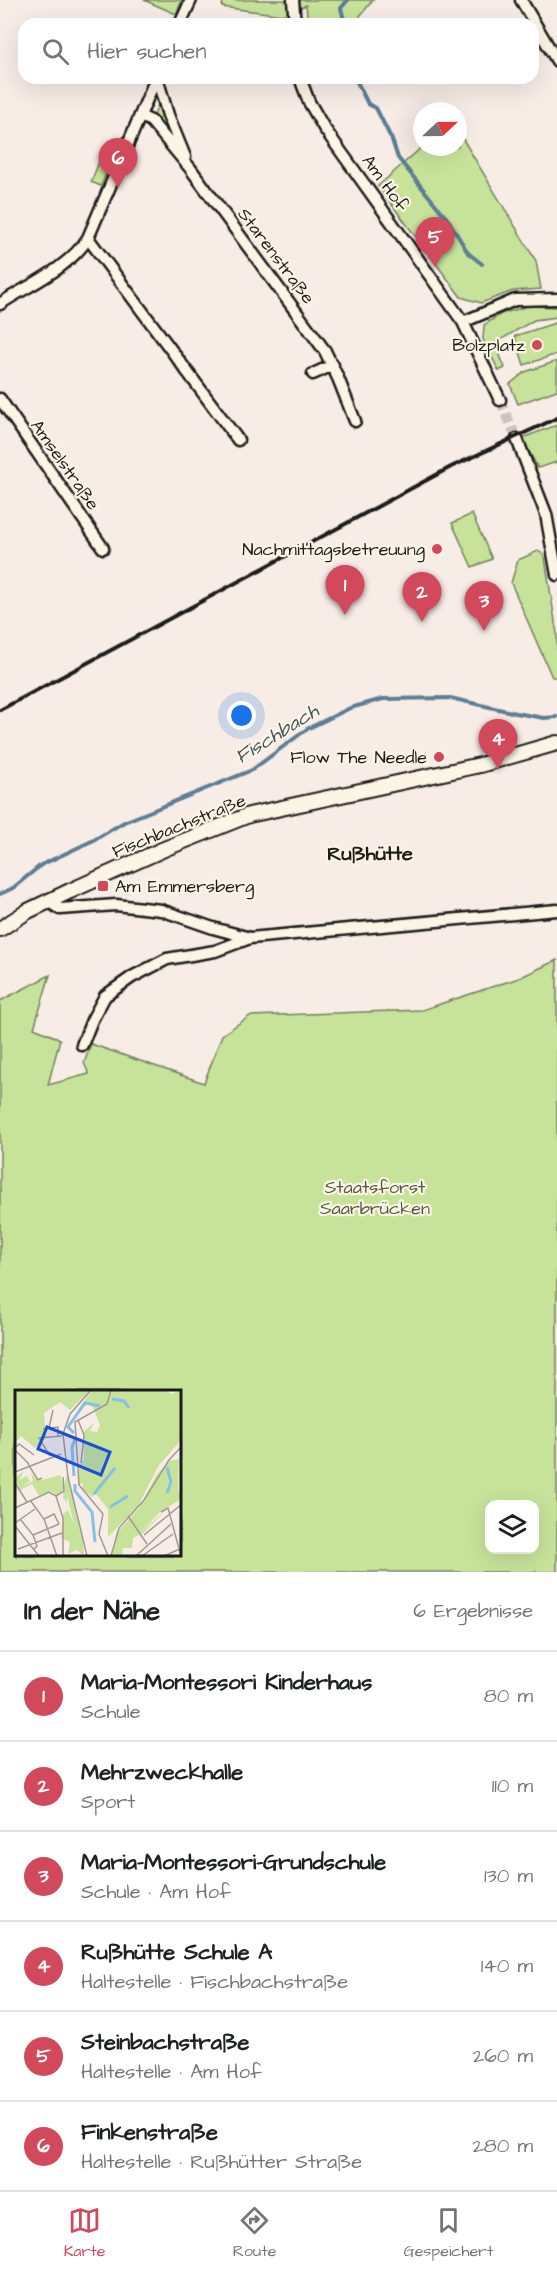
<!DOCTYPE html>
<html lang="de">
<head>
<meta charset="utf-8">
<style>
  :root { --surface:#fff; --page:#f6f6f6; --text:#202124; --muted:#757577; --line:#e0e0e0; --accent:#d1495b }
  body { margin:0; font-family:"Architects Daughter",sans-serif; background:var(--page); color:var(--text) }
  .controls { position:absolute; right:18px; bottom:18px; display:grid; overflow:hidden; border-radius:12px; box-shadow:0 6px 24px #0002 }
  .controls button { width:54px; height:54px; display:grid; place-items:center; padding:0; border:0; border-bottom:2px solid var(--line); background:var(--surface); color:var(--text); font:30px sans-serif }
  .compass { position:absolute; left:413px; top:102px; width:54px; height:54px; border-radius:50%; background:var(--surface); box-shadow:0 6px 24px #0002; rotate:68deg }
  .you { position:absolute; left:242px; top:716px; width:21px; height:21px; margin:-15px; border:4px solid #fff; border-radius:50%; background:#1a73e8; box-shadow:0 0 0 9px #1a73e833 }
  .badge { display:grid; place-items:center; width:39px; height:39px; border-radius:50%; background:var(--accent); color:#fff; font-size:20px; font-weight:700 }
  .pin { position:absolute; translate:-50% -50px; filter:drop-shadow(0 2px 3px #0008) }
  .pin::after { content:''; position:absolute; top:32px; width:21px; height:18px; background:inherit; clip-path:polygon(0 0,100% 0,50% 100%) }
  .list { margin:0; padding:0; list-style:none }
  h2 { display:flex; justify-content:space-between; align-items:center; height:78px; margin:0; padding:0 24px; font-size:26px }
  h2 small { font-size:20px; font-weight:400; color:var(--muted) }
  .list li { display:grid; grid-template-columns:39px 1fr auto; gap:18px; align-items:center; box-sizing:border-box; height:90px; padding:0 24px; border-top:2px solid var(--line) }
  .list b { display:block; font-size:22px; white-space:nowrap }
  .list p { margin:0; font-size:20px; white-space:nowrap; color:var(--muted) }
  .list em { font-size:20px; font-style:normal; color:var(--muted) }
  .icon { flex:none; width:33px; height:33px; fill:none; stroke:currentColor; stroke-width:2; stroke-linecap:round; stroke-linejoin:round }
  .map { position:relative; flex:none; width:557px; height:1572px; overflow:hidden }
  .search { position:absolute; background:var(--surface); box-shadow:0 6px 24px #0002; left:18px; right:18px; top:18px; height:66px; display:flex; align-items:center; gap:15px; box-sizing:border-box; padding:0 21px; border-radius:18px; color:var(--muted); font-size:22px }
  .sheet { height:618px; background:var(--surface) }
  nav { display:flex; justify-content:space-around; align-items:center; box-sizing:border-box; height:84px; border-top:2px solid var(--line); background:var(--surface); font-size:16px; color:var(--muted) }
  nav a { display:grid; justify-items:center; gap:3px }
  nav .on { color:var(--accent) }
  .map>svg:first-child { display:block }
</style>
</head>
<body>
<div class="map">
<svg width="557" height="1572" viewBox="0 0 557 1572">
  <rect width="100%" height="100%" fill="#f8ece7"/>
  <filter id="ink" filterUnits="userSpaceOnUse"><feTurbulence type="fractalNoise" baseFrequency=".0167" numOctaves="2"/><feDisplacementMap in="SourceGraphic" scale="12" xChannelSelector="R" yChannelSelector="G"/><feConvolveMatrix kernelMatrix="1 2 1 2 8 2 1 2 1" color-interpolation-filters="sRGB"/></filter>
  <g filter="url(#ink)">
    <!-- green -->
    <path fill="#c7e39a" stroke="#72805b" stroke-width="1.5" fill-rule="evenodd" d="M 144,0 L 182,0 L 176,14 Z
      M 223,0 L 373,0 L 360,16 L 359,24 L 308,24 L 306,5 L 282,15 L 222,7 Z
      M 160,99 L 176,143 L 155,118 L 154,115 Z
      M 458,131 L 536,261 L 541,289 L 513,291 L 481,303 L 461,297 L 378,186 L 422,147 L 458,147 Z
      M 99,162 L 109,166 L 101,186 L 91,182 Z
      M 528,306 L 557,307 L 557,317 L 534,320 L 495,343 L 505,368 L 499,371 L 483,339 L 484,325 L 501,314 Z
      M 555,323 L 557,330 L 557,354 L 524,365 L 515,336 Z
      M 557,361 L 557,390 L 518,404 L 510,384 L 525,372 Z
      M 557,425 L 557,462 L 538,468 L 522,438 Z
      M 472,514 L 492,559 L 472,567 L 452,523 Z
      M 538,551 L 544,555 L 545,558 L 557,634 L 557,677 L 552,677 L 511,583 L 518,560 Z
      M 557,960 L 557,1572 L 0,1572 L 0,1001 L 50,975 L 34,1028 L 60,1039 L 48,1085 L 89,1074 L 84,1063 L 91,1044 L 204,1083 L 222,1035 L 250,1016 L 422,1010 L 519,978 ZM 16,1392 L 180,1392 L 180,1556 L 16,1556 ZM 490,1504 L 534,1504 L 534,1550 L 490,1550 Z"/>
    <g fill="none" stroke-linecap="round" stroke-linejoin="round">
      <!-- stream -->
      <path stroke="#5c7e95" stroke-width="4" d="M 345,24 L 341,8 L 348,0
        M 355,78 L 368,104 L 376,108 L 392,140 L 398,158 L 449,221 L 468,253 L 482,264
        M 0,894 L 13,888 L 41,865 L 94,840 L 124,822 L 252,770 L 307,729 L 350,708 L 383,699 L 450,698 L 516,713 L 544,718 L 557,717"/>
      <!-- street-tunnel -->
      <path stroke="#ccc2be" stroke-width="10" stroke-dasharray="10 5" stroke-linecap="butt" d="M 500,400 L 517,439"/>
      <defs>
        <path id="street" d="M 293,0 L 295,24
          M 521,0 L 557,61
          M 180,24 L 191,0
          M 157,78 L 168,115 L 185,157
          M 300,78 L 309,102 L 324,128 L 463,322 L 500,400
          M 140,116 L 151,121 L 190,168 L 325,351 L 338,378 L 355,421
          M 88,238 L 238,440
          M 0,304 C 30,284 68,269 88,238 L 156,78
          M 463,322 L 515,300 L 557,299
          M 313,374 L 333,365
          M 0,399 L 103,548
          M 517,439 L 546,514 L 557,575
          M 48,901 L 60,909 L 116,905 L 161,910 L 213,928 L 250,938
          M 82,1045 L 92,1020 L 105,996 L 132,977 L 167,959 L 215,951 L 250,938 L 557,910"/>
        <path id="secondary" d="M 0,929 L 28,911 L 70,891 L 164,849 L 249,815 L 480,765 L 557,743"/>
      </defs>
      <!-- street casing -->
      <use href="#street" stroke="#1c1c1c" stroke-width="15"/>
      <!-- secondary casing -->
      <use href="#secondary" stroke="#1c1c1c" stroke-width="18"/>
      <!-- street -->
      <use href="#street" stroke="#fcf5e5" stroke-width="10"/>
      <!-- secondary -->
      <use href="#secondary" stroke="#fcf5e5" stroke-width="14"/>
      <!-- rail -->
      <path stroke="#1c1c1c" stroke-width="4" d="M 0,710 L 451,467 L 557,418"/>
    </g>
  </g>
  <!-- markers -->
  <g fill="#d1495b" stroke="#fcf5e5" stroke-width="2">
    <circle cx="537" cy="345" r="6"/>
    <circle cx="437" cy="549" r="6"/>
    <circle cx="439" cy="757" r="6"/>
    <rect x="97" y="880" width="12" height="12" rx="3"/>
  </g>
  <g text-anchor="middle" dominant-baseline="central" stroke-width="4.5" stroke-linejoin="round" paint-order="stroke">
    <!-- street labels -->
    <g font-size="18" fill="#1c1c1c" stroke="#fcf5e5">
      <text transform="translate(385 183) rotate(54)">Am Hof</text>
      <text transform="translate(276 256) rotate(53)">Starenstraße</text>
      <text transform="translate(65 465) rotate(55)">Amselstraße</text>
      <text transform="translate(179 826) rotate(-22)">Fischbachstraße</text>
    </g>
    <!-- poi labels -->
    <g font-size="18" fill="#1c1c1c" stroke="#fcf5e5" text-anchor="end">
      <text x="525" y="345">Bolzplatz</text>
      <text x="425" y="549">Nachmittagsbetreuung</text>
      <text x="427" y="757">Flow The Needle</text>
      <text x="115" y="886" text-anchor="start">Am Emmersberg</text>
    </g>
    <!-- park labels -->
    <g font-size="18" fill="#4f5842" stroke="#fcf5e5">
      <text x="375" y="1187">Staatsforst<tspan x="375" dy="21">Saarbrücken</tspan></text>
    </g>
    <!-- water labels -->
    <g font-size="20" font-style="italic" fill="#415563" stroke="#fcf5e5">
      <text transform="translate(277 734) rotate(-32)">Fischbach</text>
    </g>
    <!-- neighbourhood labels -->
    <g font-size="20" font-weight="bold" fill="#1c1c1c" stroke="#fcf5e5">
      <text x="370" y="854">Rußhütte</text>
    </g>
  </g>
  <!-- overview -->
  <g transform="translate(15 1390)">
    <rect width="166" height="166" fill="#f8ece7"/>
    <path d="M 0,0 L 75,0 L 55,20 L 45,12 L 29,23 L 31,48 L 20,58 L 6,46 L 0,53 ZM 77,0 L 150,0 L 157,4 L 166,0 L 166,50 L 144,75 L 123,116 L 93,147 L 93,119 L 81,104 L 77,107 L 67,99 L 68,93 L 64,94 L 64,75 L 69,69 L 68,42 L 79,33 L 75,41 L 82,42 L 85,35 L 76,13 L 63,20 ZM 164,69 L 163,98 L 166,109 L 145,122 L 127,141 L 153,118 L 128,143 L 118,148 L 117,158 L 107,158 L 108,166 L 97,166 L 101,144 L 124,118 L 142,84 L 154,71 ZM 9,81 L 4,90 L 12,86 L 15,91 L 7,97 L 18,91 L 16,83 L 23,91 L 45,85 L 49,96 L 52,85 L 67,141 L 69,166 L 62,160 L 53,164 L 55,152 L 46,148 L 48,124 L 53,120 L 59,134 L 52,106 L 52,114 L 48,107 L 49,99 L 42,105 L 35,101 L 24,106 L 17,94 L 5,100 L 0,88 Z" fill="#c7e39a"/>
    <path fill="none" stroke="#87c0e6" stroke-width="3" d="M 97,9 L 109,11 L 114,18M 59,43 L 53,37 L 70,13 L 85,16M 152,77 L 156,92 L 152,103M 59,86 L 57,57 L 60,49M 60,94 L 60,101 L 77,122 L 80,152M 79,104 L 100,78M 95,117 L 113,106"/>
    <path fill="none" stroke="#a09996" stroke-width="1.5" d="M 63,30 L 69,45 L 66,73M 34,38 L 38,20M 28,39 L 43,37 L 43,46M 0,58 L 4,54 L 19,65M 0,60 L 14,74M 35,66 L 24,48 L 47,46M 154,70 L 167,56M 13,74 L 23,90 L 27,88M 0,82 L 46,64M 0,93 L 12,112M 41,106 L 48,128 L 48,166M 41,106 L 49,101 L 48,87M 15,110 L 29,129 L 42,166M 0,118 L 34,102 L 41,106M 146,122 L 153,118 L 166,166M 113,126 L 132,154M 5,129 L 18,145 L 22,156 L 19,159M 29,129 L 39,124 L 44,134M 0,133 L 20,119M 0,136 L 24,166M 0,136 L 24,166M 18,145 L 44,134M 129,145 L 167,114M 3,159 L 47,143M 72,166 L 53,87 L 48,44 L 55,24 L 76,0M 93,166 L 84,144 L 88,124 L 64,95 L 60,32 L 92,14 L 96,0M 96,166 L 104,138 L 129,110 L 154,70M 121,166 L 156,134M 127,166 L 158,144M 149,166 L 167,158"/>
    <path fill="#1d4ed8" fill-opacity="0.15" stroke="#1d4ed8" stroke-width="3" d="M 32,37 L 95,62 L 86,85 L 23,59 Z"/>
    <rect width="166" height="166" fill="none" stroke="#1c1c1c" stroke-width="3"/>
  </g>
</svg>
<div class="controls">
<button><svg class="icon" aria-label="layers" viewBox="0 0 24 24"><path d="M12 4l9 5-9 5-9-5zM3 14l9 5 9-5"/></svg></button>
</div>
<svg class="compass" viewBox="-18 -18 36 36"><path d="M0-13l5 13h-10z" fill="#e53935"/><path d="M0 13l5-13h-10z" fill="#757577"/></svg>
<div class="you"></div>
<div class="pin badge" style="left:345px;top:615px">1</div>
<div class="pin badge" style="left:422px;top:622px">2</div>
<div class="pin badge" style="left:484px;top:631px">3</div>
<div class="pin badge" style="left:498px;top:769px">4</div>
<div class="pin badge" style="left:435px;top:267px">5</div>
<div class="pin badge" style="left:118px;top:188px">6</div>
<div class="search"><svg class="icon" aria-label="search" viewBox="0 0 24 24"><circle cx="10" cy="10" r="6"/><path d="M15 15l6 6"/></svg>Hier suchen</div>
</div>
<section class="sheet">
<h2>In der Nähe<small>6 Ergebnisse</small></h2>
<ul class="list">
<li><span class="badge">1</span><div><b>Maria-Montessori Kinderhaus</b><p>Schule</p></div><em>80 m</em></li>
<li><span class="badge">2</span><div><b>Mehrzweckhalle</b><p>Sport</p></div><em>110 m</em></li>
<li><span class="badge">3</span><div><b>Maria-Montessori-Grundschule</b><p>Schule · Am Hof</p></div><em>130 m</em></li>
<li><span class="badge">4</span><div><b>Rußhütte Schule A</b><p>Haltestelle · Fischbachstraße</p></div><em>140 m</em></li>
<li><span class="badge">5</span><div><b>Steinbachstraße</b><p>Haltestelle · Am Hof</p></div><em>260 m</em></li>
<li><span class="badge">6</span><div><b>Finkenstraße</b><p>Haltestelle · Rußhütter Straße</p></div><em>280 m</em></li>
</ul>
</section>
<nav>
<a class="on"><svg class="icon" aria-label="map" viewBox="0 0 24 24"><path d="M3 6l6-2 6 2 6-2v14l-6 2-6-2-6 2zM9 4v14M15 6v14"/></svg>Karte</a>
<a><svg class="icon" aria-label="directions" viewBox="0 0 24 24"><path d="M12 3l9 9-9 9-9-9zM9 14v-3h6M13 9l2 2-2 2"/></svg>Route</a>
<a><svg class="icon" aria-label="saved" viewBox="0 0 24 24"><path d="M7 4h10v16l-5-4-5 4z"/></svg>Gespeichert</a>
</nav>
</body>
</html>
